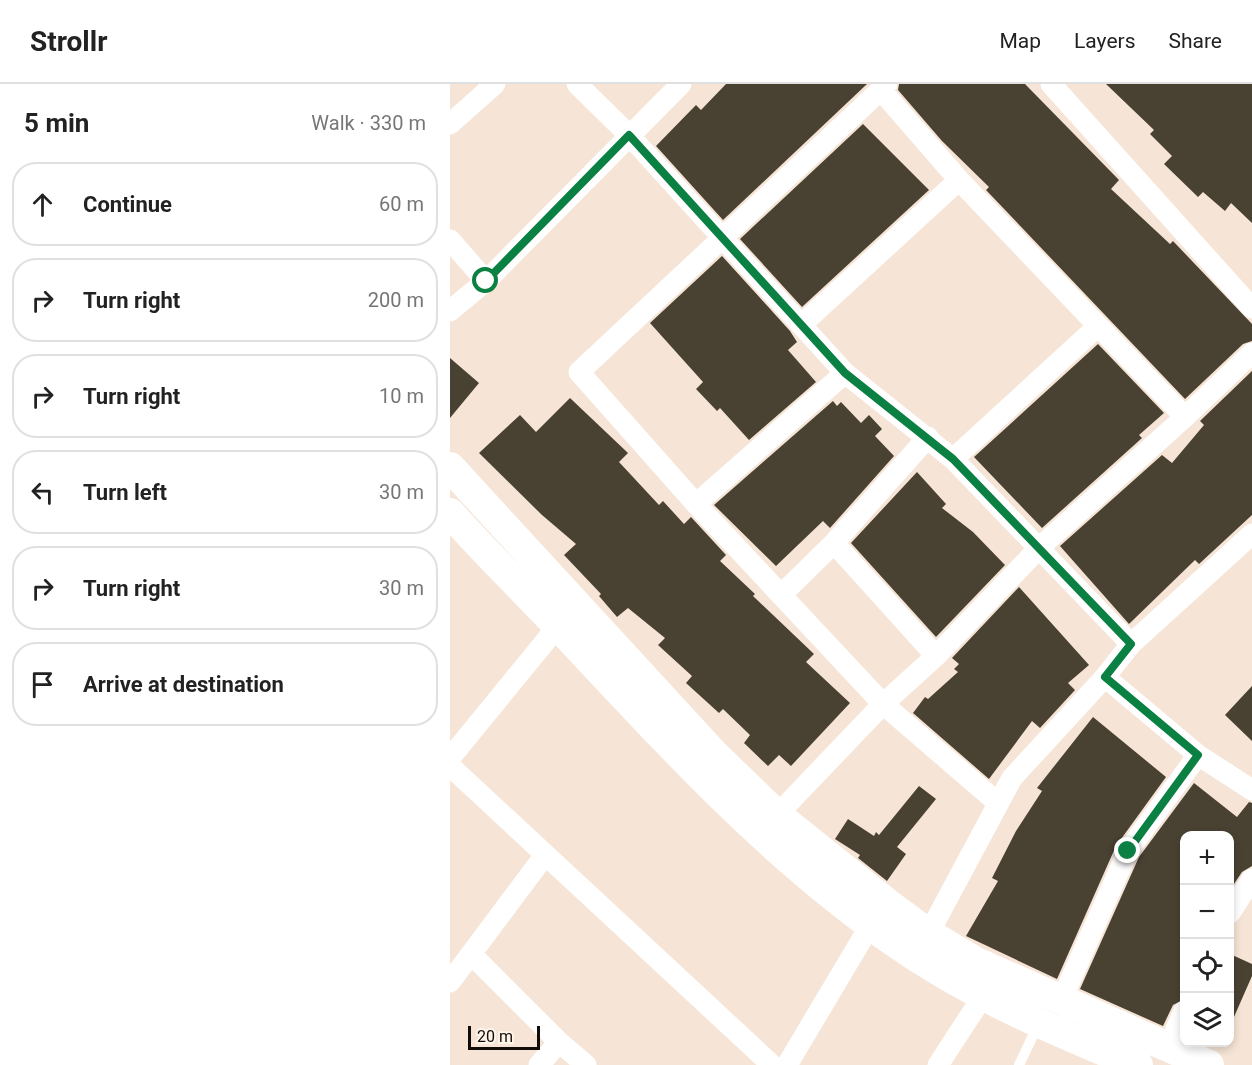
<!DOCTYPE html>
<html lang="en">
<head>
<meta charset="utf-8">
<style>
  :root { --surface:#fff; --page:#f2f2f2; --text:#222; --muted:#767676; --line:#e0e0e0 }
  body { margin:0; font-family:Roboto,sans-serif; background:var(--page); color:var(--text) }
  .controls { position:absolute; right:18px; bottom:18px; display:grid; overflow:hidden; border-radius:12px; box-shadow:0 3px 9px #0003 }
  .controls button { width:54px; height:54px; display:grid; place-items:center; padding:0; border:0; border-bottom:2px solid var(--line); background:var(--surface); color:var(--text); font:30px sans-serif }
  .scale { position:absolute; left:18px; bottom:15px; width:72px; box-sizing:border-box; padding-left:6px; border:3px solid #120c08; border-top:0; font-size:16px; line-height:21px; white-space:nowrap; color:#120c08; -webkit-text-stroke:4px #fef4ea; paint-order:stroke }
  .stop { position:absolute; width:18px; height:18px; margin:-14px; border:4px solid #0b8043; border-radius:50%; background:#fff }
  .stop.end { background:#0b8043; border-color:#fff; box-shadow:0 2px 6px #0008 }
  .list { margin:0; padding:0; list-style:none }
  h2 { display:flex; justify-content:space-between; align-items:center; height:78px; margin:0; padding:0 24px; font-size:26px }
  h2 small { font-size:20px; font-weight:400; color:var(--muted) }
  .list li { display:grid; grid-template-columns:39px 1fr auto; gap:18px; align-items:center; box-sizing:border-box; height:84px; margin:0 12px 12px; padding:0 12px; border:2px solid var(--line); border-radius:24px }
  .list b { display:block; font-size:22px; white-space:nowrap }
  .list em { font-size:20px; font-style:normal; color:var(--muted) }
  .icon { flex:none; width:33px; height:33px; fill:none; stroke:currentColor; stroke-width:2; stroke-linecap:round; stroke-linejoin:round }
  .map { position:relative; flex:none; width:802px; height:981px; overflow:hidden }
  header { display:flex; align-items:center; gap:36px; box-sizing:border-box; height:84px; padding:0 30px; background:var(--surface); border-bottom:2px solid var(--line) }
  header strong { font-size:28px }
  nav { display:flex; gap:33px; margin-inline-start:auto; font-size:21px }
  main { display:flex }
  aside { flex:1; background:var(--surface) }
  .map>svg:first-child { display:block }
</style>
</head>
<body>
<header>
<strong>Strollr</strong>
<nav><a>Map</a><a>Layers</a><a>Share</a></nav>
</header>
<main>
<aside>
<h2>5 min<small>Walk · 330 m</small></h2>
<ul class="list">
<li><svg class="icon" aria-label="ahead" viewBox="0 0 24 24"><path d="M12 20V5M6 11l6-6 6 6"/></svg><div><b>Continue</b></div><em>60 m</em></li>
<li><svg class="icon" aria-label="right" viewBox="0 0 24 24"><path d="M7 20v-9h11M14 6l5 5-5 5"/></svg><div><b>Turn right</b></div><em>200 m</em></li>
<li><svg class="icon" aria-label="right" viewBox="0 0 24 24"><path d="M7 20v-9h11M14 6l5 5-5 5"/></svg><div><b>Turn right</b></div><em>10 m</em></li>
<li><svg class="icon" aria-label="left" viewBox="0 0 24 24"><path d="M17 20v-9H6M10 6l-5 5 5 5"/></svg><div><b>Turn left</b></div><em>30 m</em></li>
<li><svg class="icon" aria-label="right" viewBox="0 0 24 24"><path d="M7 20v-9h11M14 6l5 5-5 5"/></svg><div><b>Turn right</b></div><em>30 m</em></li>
<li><svg class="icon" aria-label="arrive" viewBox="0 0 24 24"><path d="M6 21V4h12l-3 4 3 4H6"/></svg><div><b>Arrive at destination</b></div></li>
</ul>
</aside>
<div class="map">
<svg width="802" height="981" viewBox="0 0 802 981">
  <rect width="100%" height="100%" fill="#f6e5d6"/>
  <!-- building -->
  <path fill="#494131" d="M 276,0 L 417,0 L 273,136 L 206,62 L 246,21 L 251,26 Z
    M 449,0 L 575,0 L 669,96 L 661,105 L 720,160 L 723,157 L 802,240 L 802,257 L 793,260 L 735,315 L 536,106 L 539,103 L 492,57 L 448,6 Z
    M 656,0 L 802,0 L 802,139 L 781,119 L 775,127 L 753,108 L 748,113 L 714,80 L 722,72 L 700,50 L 704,46 Z
    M 413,40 L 479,106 L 352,223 L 290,155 Z
    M 272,172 L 340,247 L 347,258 L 338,266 L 366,298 L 299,356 L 270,324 L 267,327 L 246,305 L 253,298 L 200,239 Z
    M 648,260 L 714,329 L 689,351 L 692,354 L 592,444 L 524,373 Z
    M 0,274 L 29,299 L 0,334 Z
    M 802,287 L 802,431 L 749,480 L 745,476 L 679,540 L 610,462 L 712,371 L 722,379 L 754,341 L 750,337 Z
    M 120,314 L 178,369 L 169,378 L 209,421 L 213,417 L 234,440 L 241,433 L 276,471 L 270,477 L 305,510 L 303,512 L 364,570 L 356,578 L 400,619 L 341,682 L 329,671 L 318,682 L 294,659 L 300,651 L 273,625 L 269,629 L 236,599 L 242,592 L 208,561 L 215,554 L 178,524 L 167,533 L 149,512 L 151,510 L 114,471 L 126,460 L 92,431 L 29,369 L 70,331 L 86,348 Z
    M 383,317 L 387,322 L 391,318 L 411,339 L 419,331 L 432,345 L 425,352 L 444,372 L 380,444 L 373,437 L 326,482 L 264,421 Z
    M 467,388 L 496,420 L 492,424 L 523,448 L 555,481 L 486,553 L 401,459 Z
    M 569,503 L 639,581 L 618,599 L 625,606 L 590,644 L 582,637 L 539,695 L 463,629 L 475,613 L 478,615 L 508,588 L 504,585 L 509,580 L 502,574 Z
    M 802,602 L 802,657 L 775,631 Z
    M 643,633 L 716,693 L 666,762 L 607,895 L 516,852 L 548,797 L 542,794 L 566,747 L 592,707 L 587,704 Z
    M 744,699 L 787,733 L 799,718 L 802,719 L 802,782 L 792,788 L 780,806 L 780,752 L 735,752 L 735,915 L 723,921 L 713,942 L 630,905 L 689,773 Z
    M 469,702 L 486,715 L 447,763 L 456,770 L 437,797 L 408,774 L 410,771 L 385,755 L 398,735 L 424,752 L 426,748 L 429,751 Z
    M 780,870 L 802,880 L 802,892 L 780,942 Z"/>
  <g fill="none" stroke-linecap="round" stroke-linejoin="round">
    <!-- lane -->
    <path stroke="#fff" stroke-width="10" d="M 569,981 L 588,941"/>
    <!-- street -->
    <path stroke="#fff" stroke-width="21" d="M 127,0 L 179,51 L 395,289 L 503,375 L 681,560
      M 437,0 L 129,288 L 246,420 L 433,620 L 548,719
      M 601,0 L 802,224
      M 431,6 L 509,96 L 735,333
      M 0,40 L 45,0
      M 0,156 L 36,197
      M 0,227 L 36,197 L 231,0
      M 351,241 L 509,96
      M 503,375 L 647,243
      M 246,420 L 395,289
      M 384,459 L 486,572
      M 331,511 L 384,459 L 478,353
      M 655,593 L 748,671 L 802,706
      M 0,674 L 116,532
      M 0,682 L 322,981
      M 327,731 L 433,620 L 486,572 L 590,463 L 735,333 L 802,269
      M 780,829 L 802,795
      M 472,862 L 562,694 L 655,593 L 681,560 L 802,450
      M 21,870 L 109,958
      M 0,898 L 95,771
      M 611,917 L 678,767 L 748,671
      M 718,963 L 734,927
      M 89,981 L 109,958 L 136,981
      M 337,981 L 421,840
      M 488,981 L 533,912"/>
    <!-- secondary -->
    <path stroke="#fff" stroke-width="30" d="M 0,383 L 263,669 L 327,731 L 437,819 L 479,850 L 526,878 L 759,981
      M 0,429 C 40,474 84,516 125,560 C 230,672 335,787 465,872 C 534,917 612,950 688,981"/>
  </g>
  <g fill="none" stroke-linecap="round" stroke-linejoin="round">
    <!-- route -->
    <path stroke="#0b8043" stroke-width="8" d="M 36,197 L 179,51 L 395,289 L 503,375 L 681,560 L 655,593 L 748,671 L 678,767"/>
  </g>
</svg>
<div class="controls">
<button>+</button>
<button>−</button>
<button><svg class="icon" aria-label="locate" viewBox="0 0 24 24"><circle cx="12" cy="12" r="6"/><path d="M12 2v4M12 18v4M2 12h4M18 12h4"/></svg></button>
<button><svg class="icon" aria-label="layers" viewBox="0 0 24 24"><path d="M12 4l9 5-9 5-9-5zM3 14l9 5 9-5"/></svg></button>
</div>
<div class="scale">20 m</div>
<div class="stop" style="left:36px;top:197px"></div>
<div class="stop end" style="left:678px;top:767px"></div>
</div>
</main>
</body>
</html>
